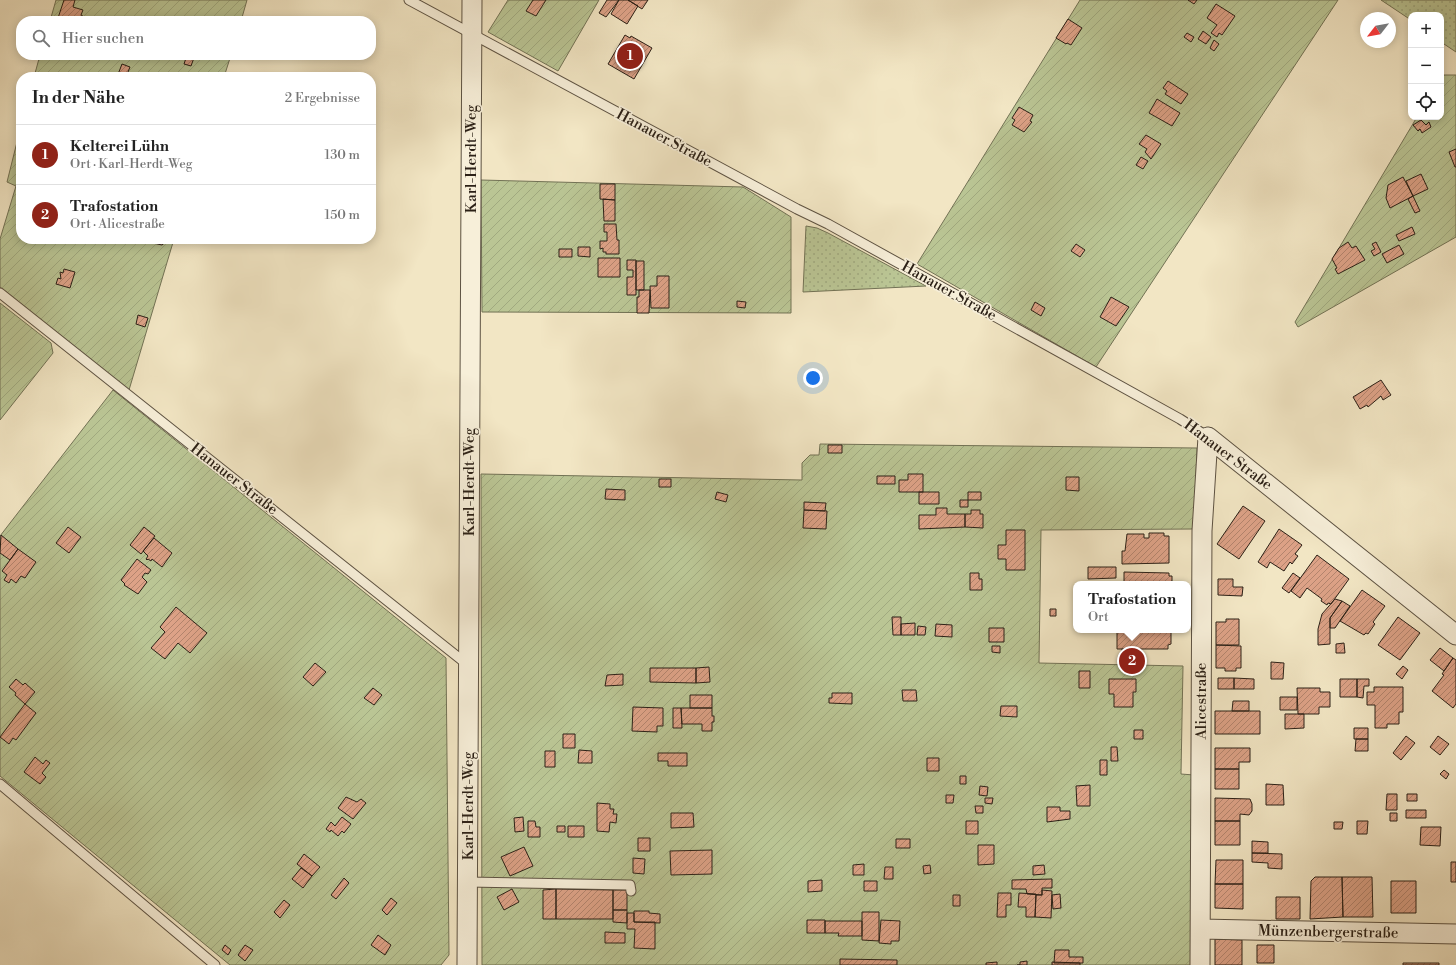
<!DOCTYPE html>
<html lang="de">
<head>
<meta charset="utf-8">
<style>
  :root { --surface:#fff; --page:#f6f6f6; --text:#222; --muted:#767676; --line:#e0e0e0; --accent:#8f2418 }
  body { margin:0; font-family:"Libre Bodoni",serif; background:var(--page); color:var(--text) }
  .controls { position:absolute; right:12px; top:12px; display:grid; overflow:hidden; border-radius:8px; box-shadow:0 2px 10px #0003 }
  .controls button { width:36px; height:36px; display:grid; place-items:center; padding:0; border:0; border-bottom:1px solid var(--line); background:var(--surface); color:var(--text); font:20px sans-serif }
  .compass { position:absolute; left:1360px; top:12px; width:36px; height:36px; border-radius:50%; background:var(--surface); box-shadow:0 2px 10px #0003; rotate:239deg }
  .you { position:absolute; left:813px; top:378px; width:14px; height:14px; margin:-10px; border:3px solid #fff; border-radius:50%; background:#1a73e8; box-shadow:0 0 0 6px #1a73e833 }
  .badge { display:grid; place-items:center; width:26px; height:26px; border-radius:50%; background:var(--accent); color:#fff; font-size:13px; font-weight:700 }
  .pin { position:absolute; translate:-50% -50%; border:2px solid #fff; box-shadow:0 1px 4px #0006 }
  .popup { position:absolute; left:1073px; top:581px; width:118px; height:52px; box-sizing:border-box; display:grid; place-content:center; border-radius:8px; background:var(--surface); filter:drop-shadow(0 1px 3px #0005); font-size:13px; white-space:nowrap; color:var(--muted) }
  .popup b { font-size:15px; color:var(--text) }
  .popup::after { content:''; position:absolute; left:50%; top:100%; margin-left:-8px; border:8px solid transparent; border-top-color:var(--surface) }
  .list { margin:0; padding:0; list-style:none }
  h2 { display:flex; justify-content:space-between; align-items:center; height:52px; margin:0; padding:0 16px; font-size:17px }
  h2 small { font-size:13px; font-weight:400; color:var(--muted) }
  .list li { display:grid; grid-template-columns:26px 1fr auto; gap:12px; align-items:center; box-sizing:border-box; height:60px; padding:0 16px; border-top:1px solid var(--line) }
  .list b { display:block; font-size:15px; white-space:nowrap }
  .list p { margin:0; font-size:13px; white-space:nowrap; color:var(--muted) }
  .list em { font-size:13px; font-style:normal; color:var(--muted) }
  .icon { flex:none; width:22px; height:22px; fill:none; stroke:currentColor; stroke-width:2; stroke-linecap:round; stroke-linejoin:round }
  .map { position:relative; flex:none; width:1456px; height:965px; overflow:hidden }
  .search { position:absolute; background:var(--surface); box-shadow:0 2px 10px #0003; left:16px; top:16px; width:360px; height:44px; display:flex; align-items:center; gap:10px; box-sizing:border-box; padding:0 14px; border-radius:16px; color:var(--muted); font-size:15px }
  .panel { position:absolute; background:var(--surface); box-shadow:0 2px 10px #0003; left:16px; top:72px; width:360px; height:172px; border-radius:16px }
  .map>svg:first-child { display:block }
</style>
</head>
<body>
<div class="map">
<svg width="1456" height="965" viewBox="0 0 1456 965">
  <defs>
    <pattern id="grass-dots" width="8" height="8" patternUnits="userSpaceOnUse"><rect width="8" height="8" fill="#bac594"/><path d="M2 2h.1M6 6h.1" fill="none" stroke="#a0a97f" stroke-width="1.8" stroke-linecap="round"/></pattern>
    <pattern id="garden-furrows" width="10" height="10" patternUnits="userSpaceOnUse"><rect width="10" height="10" fill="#bac594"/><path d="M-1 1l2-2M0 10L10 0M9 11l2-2" fill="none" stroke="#a0a97f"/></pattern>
    <pattern id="building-hatch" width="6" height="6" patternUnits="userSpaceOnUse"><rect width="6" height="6" fill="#dda287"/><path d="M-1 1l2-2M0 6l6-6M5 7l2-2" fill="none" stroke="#b3846d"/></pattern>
  </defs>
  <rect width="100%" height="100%" fill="#f2e6c4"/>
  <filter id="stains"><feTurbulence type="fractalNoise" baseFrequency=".005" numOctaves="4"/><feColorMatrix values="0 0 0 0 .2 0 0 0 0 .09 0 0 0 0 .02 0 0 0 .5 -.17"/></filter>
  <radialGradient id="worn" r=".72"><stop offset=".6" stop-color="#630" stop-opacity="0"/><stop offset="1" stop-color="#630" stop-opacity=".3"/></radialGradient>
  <!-- grass -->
  <path fill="url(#grass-dots)" stroke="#727255" d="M 1381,0 L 1456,0 L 1456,52 L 1441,42 L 1441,15 L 1411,15 L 1411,20 Z
    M 806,226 L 817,228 L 828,233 L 926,286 L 803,292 Z"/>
  <!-- garden -->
  <path fill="url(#garden-furrows)" stroke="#727255" d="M 56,0 L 247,0 L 241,21 L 50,21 Z
    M 508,0 L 599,0 L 558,71 L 488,32 Z
    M 1080,0 L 1338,0 L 1096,367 L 917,264 Z
    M 40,55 L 231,55 L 224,77 L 34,77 Z
    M 1442,75 L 1456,75 L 1456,237 L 1298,327 L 1295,322 L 1417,117 L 1441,117 Z
    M 21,126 L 21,239 L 174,239 L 129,390 L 0,287 L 0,239 L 16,186 L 7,182 Z
    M 481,180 L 743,187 L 791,217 L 791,313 L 482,312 Z
    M 0,303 L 51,343 L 53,353 L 0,420 Z
    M 113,390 L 446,658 L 449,955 L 441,965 L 230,965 L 0,776 L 0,536 Z
    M 820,444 L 1197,448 L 1194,529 L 1041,530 L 1039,663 L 1183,666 L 1181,774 L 1194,775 L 1192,965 L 482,965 L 481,474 L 802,480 L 802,463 L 810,455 L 819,455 Z"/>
  <!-- building -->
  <path fill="url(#building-hatch)" stroke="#2b2016" d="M 64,0 L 75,0 L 73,7 L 83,10 L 81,15 L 86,18 L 84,21 L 66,21 L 58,18 Z
    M 533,0 L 546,0 L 536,16 L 526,11 Z
    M 607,0 L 619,0 L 606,17 L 599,13 Z
    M 619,0 L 628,0 L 638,6 L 627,24 L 611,14 Z
    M 628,0 L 648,0 L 642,9 Z
    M 1188,0 L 1197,0 L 1194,4 Z
    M 1216,4 L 1235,16 L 1222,35 L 1219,33 L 1217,37 L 1211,33 L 1217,25 L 1207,18 Z
    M 1068,19 L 1082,28 L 1071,45 L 1067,43 L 1066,44 L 1056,38 Z
    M 1203,31 L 1211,37 L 1206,44 L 1198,39 Z
    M 1187,33 L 1194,37 L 1191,42 L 1184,37 Z
    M 625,35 L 630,38 L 631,36 L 652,48 L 634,79 L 608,64 Z
    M 1214,40 L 1219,44 L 1214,51 L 1210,48 Z
    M 187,55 L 195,55 L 191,66 L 184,64 Z
    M 122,64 L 130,67 L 126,77 L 117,77 Z
    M 1168,81 L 1188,94 L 1181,104 L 1165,94 L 1167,91 L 1163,88 Z
    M 1157,99 L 1180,113 L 1172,126 L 1149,113 Z
    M 1019,107 L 1033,115 L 1030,121 L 1032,122 L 1024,132 L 1012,125 L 1015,120 L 1012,118 Z
    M 1421,120 L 1426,125 L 1429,122 L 1431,127 L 1422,133 L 1420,129 L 1418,131 L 1413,125 Z
    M 1146,135 L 1161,144 L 1151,159 L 1145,152 L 1147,149 L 1139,144 Z
    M 1456,149 L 1456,167 L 1455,167 L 1449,152 Z
    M 1141,157 L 1148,161 L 1143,169 L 1136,165 Z
    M 1421,174 L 1428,189 L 1413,196 L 1406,181 Z
    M 1403,177 L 1413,196 L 1390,208 L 1386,198 L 1388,185 Z
    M 600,184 L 615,184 L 615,200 L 600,199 Z
    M 1413,196 L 1420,211 L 1415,213 L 1408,199 Z
    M 603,199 L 615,200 L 615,221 L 604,221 Z
    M 604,224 L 616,224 L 617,240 L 619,240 L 619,254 L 606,254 L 606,252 L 603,252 L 603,248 L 600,249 L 600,241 L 607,241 L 607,232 L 604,232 Z
    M 1412,227 L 1415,234 L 1399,241 L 1396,235 Z
    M 154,239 L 169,239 L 162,245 L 153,243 Z
    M 1348,242 L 1352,248 L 1356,246 L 1365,260 L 1338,274 L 1335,269 L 1337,268 L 1332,259 L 1339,248 Z
    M 1376,242 L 1381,252 L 1374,256 L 1371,251 L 1375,249 L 1372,244 Z
    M 1076,244 L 1085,250 L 1080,257 L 1071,251 Z
    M 1399,245 L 1404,254 L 1387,263 L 1382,254 Z
    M 578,247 L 590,247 L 590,257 L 578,256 Z
    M 559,249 L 572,249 L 572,257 L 559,257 Z
    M 598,258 L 620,258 L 620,277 L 598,277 Z
    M 627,260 L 636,260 L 636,295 L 627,295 L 627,277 L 633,277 L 633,270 L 627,270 Z
    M 636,261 L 644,261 L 644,290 L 636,290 Z
    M 64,269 L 75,272 L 70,288 L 56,284 L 58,278 L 61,279 L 60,272 L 63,273 Z
    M 657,276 L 669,276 L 669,308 L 651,308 L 650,286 L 657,286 Z
    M 639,290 L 650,290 L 649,313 L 637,313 L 637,297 L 639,297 Z
    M 1111,297 L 1129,307 L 1116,326 L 1100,317 Z
    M 737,301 L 746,302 L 745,308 L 737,307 Z
    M 1035,302 L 1045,308 L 1041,316 L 1031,310 Z
    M 138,315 L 148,318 L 145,327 L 136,324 Z
    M 1381,380 L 1391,395 L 1383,400 L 1381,396 L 1368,407 L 1367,405 L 1360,409 L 1353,397 Z
    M 828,445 L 842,445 L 842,453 L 828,453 Z
    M 908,474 L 923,474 L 923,492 L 899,492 L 899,480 L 908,480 Z
    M 877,476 L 895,476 L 895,484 L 877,484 Z
    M 1066,477 L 1079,477 L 1079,491 L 1066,490 Z
    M 659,479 L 671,479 L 671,487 L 659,487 Z
    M 606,489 L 625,490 L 625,500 L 605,499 Z
    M 717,492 L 728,495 L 726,502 L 715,499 Z
    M 919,492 L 939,492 L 939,504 L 919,504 Z
    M 968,492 L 981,492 L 981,500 L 968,500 Z
    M 960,500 L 968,500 L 968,507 L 960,507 Z
    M 804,502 L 826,503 L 825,511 L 804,510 Z
    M 1243,506 L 1265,521 L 1239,559 L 1217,544 Z
    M 936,508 L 947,508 L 947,514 L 965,514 L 965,527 L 919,529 L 919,515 L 936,515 Z
    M 804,510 L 827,511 L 826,529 L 803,528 Z
    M 971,510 L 980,510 L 980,514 L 983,514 L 983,528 L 965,527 L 965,514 L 971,514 Z
    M 68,527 L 81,537 L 69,553 L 56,543 Z
    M 144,527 L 155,536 L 141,554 L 130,545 Z
    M 1279,529 L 1302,545 L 1295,554 L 1298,556 L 1292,564 L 1290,562 L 1284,571 L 1270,562 L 1267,568 L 1258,562 Z
    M 1006,530 L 1025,530 L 1025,570 L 1006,570 L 1006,559 L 998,559 L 998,545 L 1006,545 Z
    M 1149,533 L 1164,533 L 1164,536 L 1169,536 L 1169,563 L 1122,564 L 1122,551 L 1125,551 L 1127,534 L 1144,534 L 1144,538 L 1149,538 Z
    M 1,535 L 18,549 L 10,560 L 0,553 Z
    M 154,538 L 172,553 L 162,567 L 152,559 L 151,561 L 148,559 L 147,560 L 146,559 L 148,556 L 143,551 Z
    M 18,549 L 36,562 L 25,578 L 21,576 L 16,583 L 11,579 L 9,583 L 4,580 L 7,575 L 2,571 Z
    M 1317,555 L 1349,579 L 1331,604 L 1328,603 L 1327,605 L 1321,601 L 1322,599 L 1307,588 L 1300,598 L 1291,591 Z
    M 137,559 L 151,570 L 148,574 L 145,573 L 142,577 L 147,582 L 138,594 L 124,585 L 125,584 L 121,580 Z
    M 1088,567 L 1116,567 L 1116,578 L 1088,579 Z
    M 1124,572 L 1169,573 L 1169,576 L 1172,576 L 1172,584 L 1124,584 Z
    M 970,573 L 979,573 L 979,579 L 982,579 L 982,590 L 970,590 Z
    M 1293,573 L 1300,578 L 1289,593 L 1282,588 Z
    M 1218,579 L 1233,579 L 1233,587 L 1243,587 L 1242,596 L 1218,595 Z
    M 1362,590 L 1385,606 L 1373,622 L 1375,624 L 1368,634 L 1366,633 L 1364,635 L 1340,621 Z
    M 1335,599 L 1342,601 L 1330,618 L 1330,644 L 1318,645 L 1318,629 L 1322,614 Z
    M 1342,601 L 1350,606 L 1335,628 L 1330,628 L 1330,618 Z
    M 176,607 L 207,633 L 190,653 L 178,643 L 165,659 L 151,648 L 165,632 L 160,627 Z
    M 1050,609 L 1056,609 L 1056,616 L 1050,616 Z
    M 892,617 L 901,617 L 901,635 L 893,635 Z
    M 1398,617 L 1420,633 L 1400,660 L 1378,645 Z
    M 1226,619 L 1239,619 L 1239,645 L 1216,645 L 1216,622 L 1226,622 Z
    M 915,623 L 915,635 L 901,635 L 901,624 Z
    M 936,624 L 952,625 L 952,637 L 935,636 Z
    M 918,626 L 926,627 L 925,635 L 917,635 Z
    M 989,628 L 1004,628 L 1004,642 L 989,642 Z
    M 1117,630 L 1171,630 L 1171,644 L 1168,645 L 1168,649 L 1117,649 Z
    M 1344,643 L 1345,653 L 1336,653 L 1336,644 Z
    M 1216,645 L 1241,646 L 1241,668 L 1236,668 L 1236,671 L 1225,671 L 1225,668 L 1216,668 Z
    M 992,646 L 1000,646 L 1000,653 L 992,652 Z
    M 1440,648 L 1453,658 L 1444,671 L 1430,660 Z
    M 1122,649 L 1140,649 L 1139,658 L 1122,658 Z
    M 1125,658 L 1139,658 L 1139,664 L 1125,664 Z
    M 1453,658 L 1456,660 L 1456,704 L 1453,708 L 1432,691 L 1444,675 L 1442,674 Z
    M 1271,662 L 1284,663 L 1283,679 L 1271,679 Z
    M 315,663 L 326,672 L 313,686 L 303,677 Z
    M 1403,666 L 1408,670 L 1402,679 L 1396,674 Z
    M 709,667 L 710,682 L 696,683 L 696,668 Z
    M 650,668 L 696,668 L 696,683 L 650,682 Z
    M 1079,671 L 1090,671 L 1090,688 L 1079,688 Z
    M 623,674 L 623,685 L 605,686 L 607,675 Z
    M 1218,678 L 1234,678 L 1234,689 L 1218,689 Z
    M 1234,678 L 1254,679 L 1254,689 L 1234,689 Z
    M 16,679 L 23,685 L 25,683 L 35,692 L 25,704 L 15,695 L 16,693 L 9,687 Z
    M 1109,679 L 1136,679 L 1136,692 L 1133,692 L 1133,707 L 1114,707 L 1114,694 L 1109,694 Z
    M 1340,679 L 1357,679 L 1357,697 L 1340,697 Z
    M 1357,679 L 1369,679 L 1369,686 L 1364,686 L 1363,698 L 1357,697 Z
    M 1374,687 L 1403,687 L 1403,712 L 1399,712 L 1399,724 L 1387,724 L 1387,728 L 1375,728 L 1375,705 L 1367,705 L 1367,692 L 1374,692 Z
    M 373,688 L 382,695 L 374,705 L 364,698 Z
    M 1297,688 L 1320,688 L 1320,692 L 1330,692 L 1330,707 L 1319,707 L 1319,714 L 1298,714 Z
    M 902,690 L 916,690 L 917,701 L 903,701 Z
    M 832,693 L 852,693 L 852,704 L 829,703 L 829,698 L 832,698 Z
    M 690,695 L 712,695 L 712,708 L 690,708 Z
    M 1280,697 L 1297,697 L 1297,710 L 1280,710 Z
    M 1233,701 L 1249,701 L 1249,711 L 1232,711 Z
    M 25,704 L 36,713 L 16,740 L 13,738 L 9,744 L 0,737 Z
    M 1001,706 L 1017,706 L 1017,717 L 1000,716 Z
    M 633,707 L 663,708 L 663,726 L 657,726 L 657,732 L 632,731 Z
    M 673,708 L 681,708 L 682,728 L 673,728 Z
    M 681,708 L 712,708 L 712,716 L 714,716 L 714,722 L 712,722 L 712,731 L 702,731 L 702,724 L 682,724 Z
    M 1215,711 L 1260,711 L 1260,734 L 1215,734 Z
    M 1285,714 L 1304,714 L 1304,728 L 1285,729 Z
    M 1354,728 L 1368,728 L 1368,739 L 1354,739 Z
    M 1134,730 L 1143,730 L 1143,739 L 1134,739 Z
    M 563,734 L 575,734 L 575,748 L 563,748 Z
    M 1406,736 L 1415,743 L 1401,760 L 1393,753 Z
    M 1438,736 L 1449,744 L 1440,755 L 1430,747 Z
    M 1356,739 L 1368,739 L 1368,751 L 1355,751 Z
    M 1111,747 L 1117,747 L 1118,761 L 1111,761 Z
    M 1215,748 L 1250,748 L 1250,762 L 1239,762 L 1239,769 L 1215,769 Z
    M 579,750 L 592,751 L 592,763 L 578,763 Z
    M 545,751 L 555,751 L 555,767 L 545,767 Z
    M 658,753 L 687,753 L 687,766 L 668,766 L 668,761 L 658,761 Z
    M 35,757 L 43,764 L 46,760 L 50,763 L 42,773 L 46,777 L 40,784 L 24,772 Z
    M 927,758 L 939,758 L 939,771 L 927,771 Z
    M 1100,760 L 1107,760 L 1107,775 L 1100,775 Z
    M 1215,769 L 1239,769 L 1239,789 L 1215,789 Z
    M 1444,770 L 1449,774 L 1446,779 L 1440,774 Z
    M 960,776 L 966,776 L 966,784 L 960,784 Z
    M 1266,784 L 1283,785 L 1284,805 L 1266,805 Z
    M 1090,785 L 1090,806 L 1077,806 L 1076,786 Z
    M 980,786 L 988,787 L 987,796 L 979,795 Z
    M 1387,794 L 1397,794 L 1397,810 L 1386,810 Z
    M 1407,794 L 1417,794 L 1417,801 L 1407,801 Z
    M 946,795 L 954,795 L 953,803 L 946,803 Z
    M 346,797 L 357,802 L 361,799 L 366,803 L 353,819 L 338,808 Z
    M 985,798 L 993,798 L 992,804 L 985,803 Z
    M 1215,798 L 1250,799 L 1252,804 L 1252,811 L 1249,815 L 1240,814 L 1240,821 L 1215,821 Z
    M 597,803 L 610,804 L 610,809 L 614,809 L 613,814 L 617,814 L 616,823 L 610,822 L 609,832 L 597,831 Z
    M 975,806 L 983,806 L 983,813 L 976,813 Z
    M 1047,807 L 1060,807 L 1060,811 L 1070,811 L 1070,819 L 1047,822 Z
    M 1406,810 L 1426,810 L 1426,818 L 1406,818 Z
    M 671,813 L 693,813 L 694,827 L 671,828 Z
    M 1390,813 L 1397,813 L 1397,821 L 1390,821 Z
    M 342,817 L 351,824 L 344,833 L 342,831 L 338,836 L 331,830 L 330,832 L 326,829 L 331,822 L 335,826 Z
    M 523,817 L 524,831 L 515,832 L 514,818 Z
    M 528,821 L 535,821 L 536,827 L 540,827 L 540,837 L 528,837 Z
    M 966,821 L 978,821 L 978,834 L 966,834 Z
    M 1215,821 L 1240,821 L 1240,845 L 1215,845 Z
    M 1357,821 L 1368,821 L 1367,834 L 1357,834 Z
    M 1334,822 L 1343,822 L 1342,829 L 1334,829 Z
    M 557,826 L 565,826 L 565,832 L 557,832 Z
    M 568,826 L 584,826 L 584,837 L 568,837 Z
    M 1421,827 L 1441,827 L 1440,846 L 1420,845 Z
    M 638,838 L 650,838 L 650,851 L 638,851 Z
    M 896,839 L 910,839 L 910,848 L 896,848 Z
    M 1252,841 L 1268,842 L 1268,853 L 1252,853 Z
    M 978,845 L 994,845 L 994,864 L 978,865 Z
    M 524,847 L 533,866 L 510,876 L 501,857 Z
    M 712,850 L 712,874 L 671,875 L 670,851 Z
    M 1252,853 L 1282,854 L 1282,869 L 1268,868 L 1268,863 L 1252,862 Z
    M 304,854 L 320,867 L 312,876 L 297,864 Z
    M 633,858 L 645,859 L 644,874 L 633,873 Z
    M 1216,860 L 1243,860 L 1243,884 L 1215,884 Z
    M 1451,862 L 1456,862 L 1456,882 L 1451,882 Z
    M 864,864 L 864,875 L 853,875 L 853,865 Z
    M 930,865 L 931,873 L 924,874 L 923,866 Z
    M 1044,865 L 1045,874 L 1033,875 L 1033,866 Z
    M 885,867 L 893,867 L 893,879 L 884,879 Z
    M 301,868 L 312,876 L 303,888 L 292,879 Z
    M 1315,877 L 1342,877 L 1343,917 L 1310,919 L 1311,881 Z
    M 1342,877 L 1372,877 L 1373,917 L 1343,917 Z
    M 344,878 L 349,883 L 336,899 L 331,895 Z
    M 1052,879 L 1052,888 L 1042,888 L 1042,895 L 1027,894 L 1026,889 L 1012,889 L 1012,880 Z
    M 822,880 L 822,891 L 808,892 L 808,881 Z
    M 864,881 L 877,881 L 877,891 L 864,891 Z
    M 1391,881 L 1416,881 L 1416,913 L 1391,913 Z
    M 1215,884 L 1243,884 L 1243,909 L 1215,908 Z
    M 512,889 L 519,902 L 504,910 L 497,897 Z
    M 556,889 L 556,919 L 543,919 L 543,890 Z
    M 556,889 L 613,890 L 613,919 L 556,919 Z
    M 613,890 L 627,890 L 627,910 L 613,910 Z
    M 1042,890 L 1052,891 L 1051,918 L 1035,917 L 1036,895 L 1042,895 Z
    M 998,893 L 1011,893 L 1011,905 L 1006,905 L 1006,917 L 997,917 Z
    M 1019,893 L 1036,894 L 1035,917 L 1026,917 L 1026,907 L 1018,907 Z
    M 1060,894 L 1061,908 L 1053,909 L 1052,895 Z
    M 953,895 L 960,895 L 960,906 L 953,906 Z
    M 1276,897 L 1300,897 L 1300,919 L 1276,919 Z
    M 391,898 L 397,903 L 387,915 L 382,910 Z
    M 284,900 L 290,905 L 280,918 L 274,912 Z
    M 613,910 L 627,910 L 627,923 L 613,922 Z
    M 634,911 L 649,911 L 649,913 L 660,914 L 660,923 L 634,922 Z
    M 862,912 L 879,912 L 879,941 L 862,940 Z
    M 627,913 L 634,913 L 634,922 L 655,922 L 655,949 L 634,948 L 635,929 L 627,929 Z
    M 807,920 L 825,920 L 825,933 L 807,933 Z
    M 881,920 L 900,921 L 899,941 L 891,941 L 891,944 L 879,943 Z
    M 825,921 L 862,921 L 862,936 L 838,936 L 839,933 L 825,933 Z
    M 605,932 L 625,933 L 625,943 L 605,943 Z
    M 378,935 L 391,945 L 385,955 L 371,945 Z
    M 1215,939 L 1242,940 L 1242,965 L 1215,965 Z
    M 225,945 L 231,950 L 228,955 L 222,950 Z
    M 245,945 L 253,950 L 245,961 L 238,955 Z
    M 1257,945 L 1274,945 L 1274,963 L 1257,963 Z
    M 1055,950 L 1069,950 L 1069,957 L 1083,957 L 1083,963 L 1054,963 Z
    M 840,959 L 897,960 L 897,965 L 840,965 Z
    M 1027,961 L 1027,965 L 1017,965 L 1020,965 L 1020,962 Z
    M 997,962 L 997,965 L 986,965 L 986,963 Z
    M 1052,962 L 1080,963 L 1080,965 L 1052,965 Z
    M 1403,963 L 1439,963 L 1439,965 L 1403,965 Z"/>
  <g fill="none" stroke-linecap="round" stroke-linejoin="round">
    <defs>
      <path id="lane" d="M 409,0 L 797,209 L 828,224 L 1180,419 L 1208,437
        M 0,293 L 468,665
        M 0,784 L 215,965
        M 467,882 L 630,885 L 631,891"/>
      <path id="street" d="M 1208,437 L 1456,635
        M 1201,929 L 1456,934
        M 467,965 L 472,0
        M 1200,965 L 1202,531 L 1208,437"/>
    </defs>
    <!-- lane casing -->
    <use href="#lane" stroke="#5d5242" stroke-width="11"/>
    <!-- street casing -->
    <use href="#street" stroke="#5d5242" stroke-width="21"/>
    <!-- lane -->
    <use href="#lane" stroke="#f7efd9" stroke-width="9"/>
    <!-- street -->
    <use href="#street" stroke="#f7efd9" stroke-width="19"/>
  </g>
  <g text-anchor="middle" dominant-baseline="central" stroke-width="3.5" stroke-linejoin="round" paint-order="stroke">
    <!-- street labels -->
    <g font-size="15" fill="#2b2016" stroke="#f7efd9">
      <text transform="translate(664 138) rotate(28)">Hanauer Straße</text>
      <text transform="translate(471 159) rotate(-90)">Karl-Herdt-Weg</text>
      <text transform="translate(949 291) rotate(29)">Hanauer Straße</text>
      <text transform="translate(1228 455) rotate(37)">Hanauer Straße</text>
      <text transform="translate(234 479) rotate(38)">Hanauer Straße</text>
      <text transform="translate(469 482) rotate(-90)">Karl-Herdt-Weg</text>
      <text transform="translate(1201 701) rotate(-90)">Alicestraße</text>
      <text transform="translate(468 806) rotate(-90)">Karl-Herdt-Weg</text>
      <text transform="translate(1328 932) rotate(1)">Münzenbergerstraße</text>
    </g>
  </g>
  <rect width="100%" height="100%" filter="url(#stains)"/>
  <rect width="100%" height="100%" fill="url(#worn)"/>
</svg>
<div class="controls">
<button>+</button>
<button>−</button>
<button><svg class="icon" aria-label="locate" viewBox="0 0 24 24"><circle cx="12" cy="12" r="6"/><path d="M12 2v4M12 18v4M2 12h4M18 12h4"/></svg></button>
</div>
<svg class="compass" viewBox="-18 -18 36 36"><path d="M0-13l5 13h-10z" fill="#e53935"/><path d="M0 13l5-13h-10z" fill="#767676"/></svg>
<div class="you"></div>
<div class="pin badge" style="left:630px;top:56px">1</div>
<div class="pin badge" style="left:1132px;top:661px">2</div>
<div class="popup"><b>Trafostation</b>Ort</div>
<div class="search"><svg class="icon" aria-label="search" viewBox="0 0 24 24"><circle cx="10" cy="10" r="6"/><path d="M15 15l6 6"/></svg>Hier suchen</div>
<section class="panel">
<h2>In der Nähe<small>2 Ergebnisse</small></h2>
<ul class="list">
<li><span class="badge">1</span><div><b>Kelterei Lühn</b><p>Ort · Karl-Herdt-Weg</p></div><em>130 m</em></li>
<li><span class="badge">2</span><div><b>Trafostation</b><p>Ort · Alicestraße</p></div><em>150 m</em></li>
</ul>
</section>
</div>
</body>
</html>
